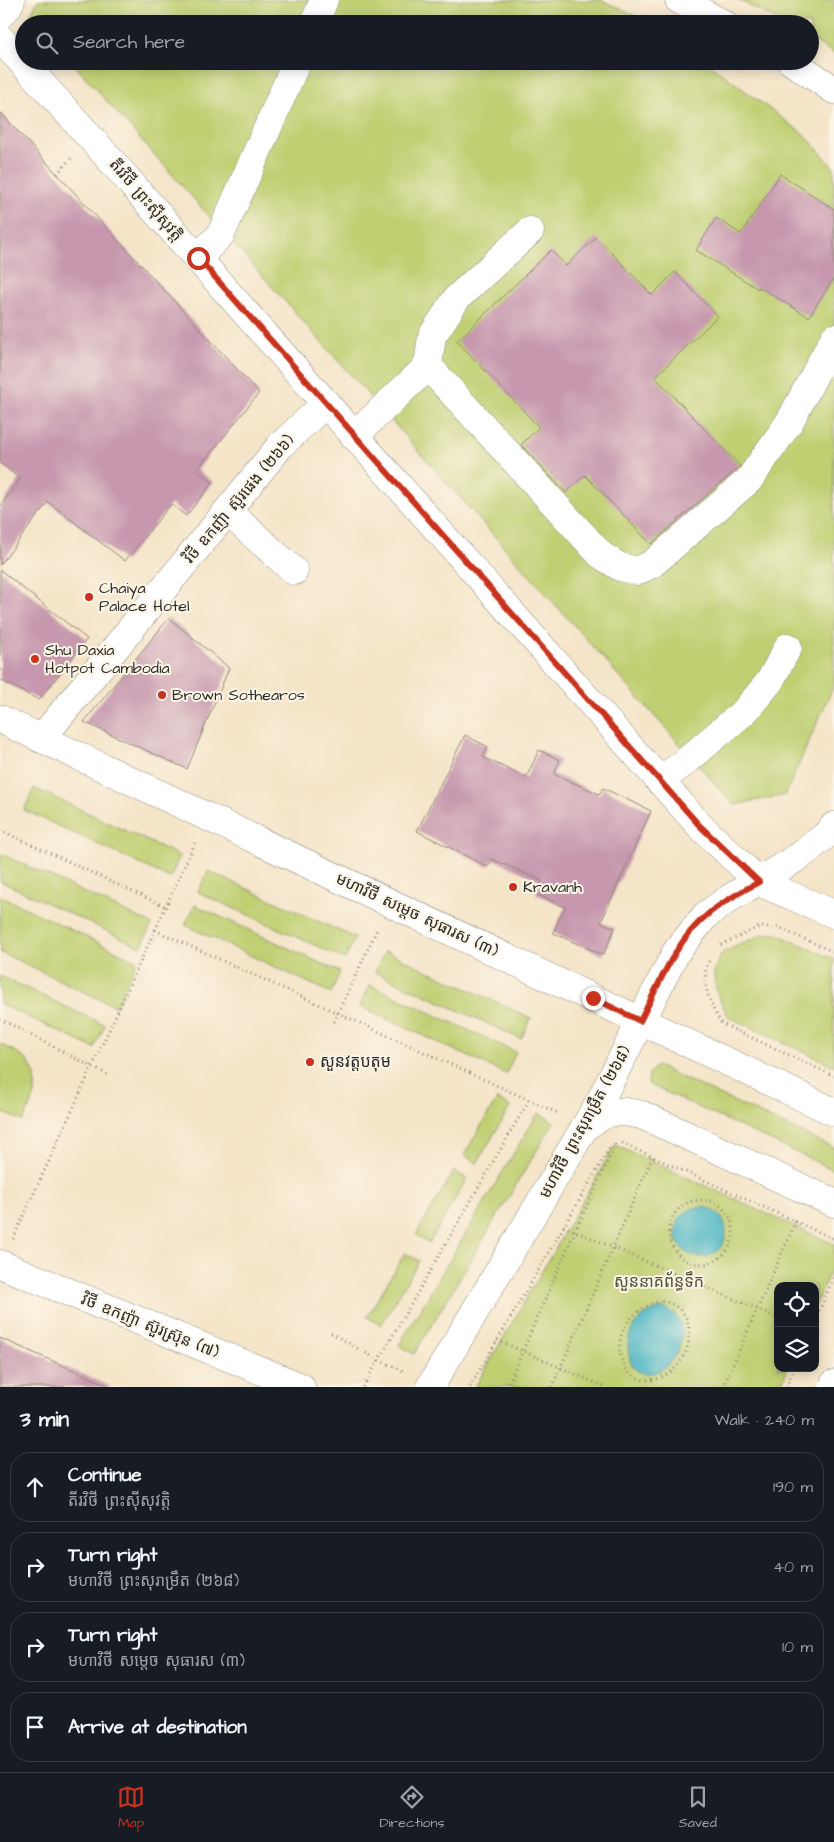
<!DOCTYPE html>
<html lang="en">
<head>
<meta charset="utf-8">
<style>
  :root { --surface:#171b24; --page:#20242c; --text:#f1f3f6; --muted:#9ea1a6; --line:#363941; --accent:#c8321e }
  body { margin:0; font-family:"Architects Daughter","Noto Sans Khmer",sans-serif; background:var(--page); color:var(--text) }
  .controls { position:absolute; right:15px; bottom:15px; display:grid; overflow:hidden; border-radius:10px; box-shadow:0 2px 12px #0003 }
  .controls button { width:45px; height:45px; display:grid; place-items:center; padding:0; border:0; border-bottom:1px solid var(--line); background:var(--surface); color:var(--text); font:25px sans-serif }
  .stop { position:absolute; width:15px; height:15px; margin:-11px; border:4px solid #c8321e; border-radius:50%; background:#fff }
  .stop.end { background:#c8321e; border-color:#fff; box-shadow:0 1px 5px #0008 }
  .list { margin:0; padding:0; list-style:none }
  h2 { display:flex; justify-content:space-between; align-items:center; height:65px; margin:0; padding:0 20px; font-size:21px }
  h2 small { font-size:16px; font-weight:400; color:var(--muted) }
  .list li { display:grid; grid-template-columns:32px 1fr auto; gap:15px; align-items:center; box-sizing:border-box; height:70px; margin:0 10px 10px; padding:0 10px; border:1px solid var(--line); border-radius:20px }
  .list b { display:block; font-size:19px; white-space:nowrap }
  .list p { margin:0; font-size:16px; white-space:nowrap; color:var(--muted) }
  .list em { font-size:16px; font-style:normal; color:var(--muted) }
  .icon { flex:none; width:28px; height:28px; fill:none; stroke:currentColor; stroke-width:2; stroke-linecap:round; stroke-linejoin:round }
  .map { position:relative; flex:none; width:834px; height:1387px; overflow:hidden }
  .search { position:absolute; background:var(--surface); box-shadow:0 2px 12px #0003; left:15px; right:15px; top:15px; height:55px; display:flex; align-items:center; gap:12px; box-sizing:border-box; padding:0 18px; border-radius:28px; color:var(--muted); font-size:19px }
  .sheet { height:385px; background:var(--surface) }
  nav { display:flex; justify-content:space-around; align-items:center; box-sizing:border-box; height:70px; border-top:1px solid var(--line); background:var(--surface); font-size:14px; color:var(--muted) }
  nav a { display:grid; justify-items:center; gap:2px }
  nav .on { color:var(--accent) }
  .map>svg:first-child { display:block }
</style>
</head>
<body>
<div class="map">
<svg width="834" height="1387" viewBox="0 0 834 1387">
  <rect width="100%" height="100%" fill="#fcf5e5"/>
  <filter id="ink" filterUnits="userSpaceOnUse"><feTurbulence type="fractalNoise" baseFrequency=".02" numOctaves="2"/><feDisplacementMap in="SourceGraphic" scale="10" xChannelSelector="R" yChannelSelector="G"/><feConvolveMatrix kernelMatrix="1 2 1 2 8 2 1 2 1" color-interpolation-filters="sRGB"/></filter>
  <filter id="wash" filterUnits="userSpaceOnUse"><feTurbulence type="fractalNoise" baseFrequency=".0096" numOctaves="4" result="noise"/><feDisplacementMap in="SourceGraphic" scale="20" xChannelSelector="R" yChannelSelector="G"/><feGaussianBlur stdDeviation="1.12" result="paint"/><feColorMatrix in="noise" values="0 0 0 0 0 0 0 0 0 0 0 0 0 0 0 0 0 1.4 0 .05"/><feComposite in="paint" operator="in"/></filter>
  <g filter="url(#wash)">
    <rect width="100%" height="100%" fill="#f4e4c8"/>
    <!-- green -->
    <path fill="#bfcf72" stroke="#757d4e" d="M 38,0 L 601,0 L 653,24 L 38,24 L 30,15 Z
      M 738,0 L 834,0 L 834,54 L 810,38 L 810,24 L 786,24 Z
      M 71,61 L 705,61 L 806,136 L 834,168 L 834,685 L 785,795 L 734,805 Z
      M 34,788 L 180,856 L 170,878 L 24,810 Z
      M 1,854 L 152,924 L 141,947 L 0,881 Z
      M 208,871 L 355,938 L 345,959 L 198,892 Z
      M 0,896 L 137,961 L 116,1007 L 0,952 Z
      M 195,905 L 340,972 L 331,993 L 185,925 Z
      M 763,934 L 777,934 L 834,959 L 834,1066 L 729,1017 C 721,1005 713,986 714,971 C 715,965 720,958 722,953 Z
      M 385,951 L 531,1018 L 521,1039 L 375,972 Z
      M 0,976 L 105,1025 L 94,1048 L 0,1004 Z
      M 370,985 L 516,1052 L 506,1074 L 360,1006 Z
      M 0,1044 L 16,1052 L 28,1061 L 35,1075 L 35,1095 L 23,1121 L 0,1111 Z
      M 657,1066 L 834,1148 L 834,1170 L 648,1084 L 649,1073 Z
      M 497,1099 L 510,1107 L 477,1163 L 464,1155 Z
      M 538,1113 L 554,1122 L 414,1354 L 399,1345 Z
      M 615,1145 L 834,1244 L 834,1263 L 815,1306 L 815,1286 L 778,1286 L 778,1368 L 788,1368 L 780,1387 L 475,1387 Z
      M 454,1171 L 467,1179 L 429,1243 L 416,1235 Z
      M 405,1253 L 419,1261 L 381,1325 L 367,1317 Z"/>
    <!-- water -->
    <path fill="#48b5c5" stroke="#3a7078" d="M676 1232a25 25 0 1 1 50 0a25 25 0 1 1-50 0Z
      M 662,1308 C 705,1318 671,1387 638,1371 C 632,1367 630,1361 629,1355 C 624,1330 640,1313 662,1308 Z"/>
    <g id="blocks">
      <!-- building -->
      <path fill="#c697ad" d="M 0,112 L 259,393 L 197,470 L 213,482 L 186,516 L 171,504 L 125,561 L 48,502 L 0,565 L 0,507 L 20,479 L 0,463 Z
        M 780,174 L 834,209 L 834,278 L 809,317 L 759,287 L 758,289 L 696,250 L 716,218 L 741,234 Z
        M 596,237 L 652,295 L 675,272 L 718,316 L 655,377 L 740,466 L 651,544 L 585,475 L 566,493 L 521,445 L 539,427 L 457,341 L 551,250 L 566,266 Z
        M 0,570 L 87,639 L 39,700 L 0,680 Z
        M 169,618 L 229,668 L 187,769 L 84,722 Z
        M 465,735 L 488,747 L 483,757 L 526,778 L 539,750 L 560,760 L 554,774 L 599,794 L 603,788 L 651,811 L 601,922 L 615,928 L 603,955 L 553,933 L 565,907 L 536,894 L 542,881 L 492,859 L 488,867 L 417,831 Z
        M 0,1338 L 112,1387 L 0,1387 Z"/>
    </g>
  </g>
  <g filter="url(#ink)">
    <use href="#blocks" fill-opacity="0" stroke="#90887a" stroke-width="1"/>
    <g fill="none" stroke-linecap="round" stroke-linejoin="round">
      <defs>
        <path id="minor" d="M 0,15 L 7,8 L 11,0
          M 314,24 L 324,0
          M 0,38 L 90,137 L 699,825 L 759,882 L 834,914
          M 530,231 L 457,298 L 432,336 L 428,366 L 601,555 L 620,567 L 637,571 L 652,564 L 749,480 L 790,421 L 834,338
          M 198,258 L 221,234 L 297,61
          M 354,436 L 428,366
          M 227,511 L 294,571
          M 0,719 L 834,1112
          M 41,739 L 281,445 L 326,403
          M 659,781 L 683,764 L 745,711 L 770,681 L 788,647
          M 0,1264 L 301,1387"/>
        <path id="major" d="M 679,0 L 724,24
          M 791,61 L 834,90
          M 586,1126 C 610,1110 613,1109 642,1115 L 834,1203
          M 430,1387 L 599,1103 L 676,952 L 706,915 L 730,898 L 800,856 L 825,836 L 834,826
          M 833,1387 L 834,1384"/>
      </defs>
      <!-- minor casing -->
      <use href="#minor" stroke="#90887a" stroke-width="29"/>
      <!-- major casing -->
      <use href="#major" stroke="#90887a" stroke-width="29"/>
      <!-- path -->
      <path stroke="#90887a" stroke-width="3" stroke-dasharray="1 4" stroke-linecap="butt" d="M 57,174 L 72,157
        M 0,830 L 166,907
        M 155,930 L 560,1114
        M 721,945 L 759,927 L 777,927 L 834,952
        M 709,961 C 699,980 711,1007 722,1024 L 834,1076
        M 0,1019 L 110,1076
        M 334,1022 L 378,927
        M 622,1143 L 834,1239
        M669 1232a32 32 0 1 1 64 0a32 32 0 1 1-64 0Z
        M 563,1226 L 778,1318
        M 13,1239 L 195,843
        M 662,1301 C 710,1310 689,1382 645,1380 C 638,1379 630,1376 626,1369 C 608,1338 631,1307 662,1301 Z
        M 815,1320 L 834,1277
        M 331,1333 L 378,1360 L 406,1372
        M 497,1340 L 605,1387
        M 363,1387 L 529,1100
        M 470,1387 L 611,1146
        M 507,1387 L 575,1231 L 615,1146 L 614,1141
        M 552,1387 L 653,1156
        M 723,1387 L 796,1221
        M 786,1387 L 794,1368"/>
      <!-- minor -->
      <use href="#minor" stroke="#fff" stroke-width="28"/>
      <!-- major -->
      <use href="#major" stroke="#fff" stroke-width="28"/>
    </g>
  </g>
  <g fill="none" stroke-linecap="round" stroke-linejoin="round" filter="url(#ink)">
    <!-- route -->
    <path stroke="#c8321e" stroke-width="6" d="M 198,258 L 699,825 L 759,882 C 741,892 723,901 707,915 C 675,941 659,985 640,1021 L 593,998"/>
  </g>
  <!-- markers -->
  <g fill="#c8321e" stroke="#fcf5e5" stroke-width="2">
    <circle cx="89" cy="597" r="5"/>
    <circle cx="35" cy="659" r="5"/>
    <circle cx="162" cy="695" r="5"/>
    <circle cx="513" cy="887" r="5"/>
    <circle cx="310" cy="1062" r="5"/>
  </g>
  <g text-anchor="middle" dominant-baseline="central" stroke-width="4" stroke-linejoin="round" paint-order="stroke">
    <!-- street labels -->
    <g font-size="16" fill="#2b2b2b" stroke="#fcf5e5">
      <text transform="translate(146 200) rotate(49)">តីរវិថី ព្រះស៊ីសុវត្តិ</text>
      <text transform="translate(239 499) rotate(-50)">វិថី ឧកញ៉ា ស៊ួរផេង (២៦៦)</text>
      <text transform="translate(417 915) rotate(25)">មហាវិថី សម្តេច សុធារស (៣)</text>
      <text transform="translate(585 1122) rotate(-61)">មហាវិថី ព្រះសុរាម្រឹត (២៦៨)</text>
      <text transform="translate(150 1326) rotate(22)">វិថី ឧកញ៉ា ស៊ួរស៊្រុន (៧)</text>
    </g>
    <!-- poi labels -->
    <g font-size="16" fill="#2b2b2b" stroke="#fcf5e5" text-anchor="start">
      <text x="99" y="588">Chaiya<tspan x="99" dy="18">Palace Hotel</tspan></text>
      <text x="45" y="650">Shu Daxia<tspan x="45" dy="18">Hotpot Cambodia</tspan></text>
      <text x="172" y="695">Brown Sothearos</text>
      <text x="523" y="887">Kravanh</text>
      <text x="320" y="1062">សួនវត្តបតុម</text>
    </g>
    <!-- park labels -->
    <g font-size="16" fill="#50543d" stroke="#fcf5e5">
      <text x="659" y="1282">សួននាគព័ន្ធទឹក</text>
    </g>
  </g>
</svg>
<div class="controls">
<button><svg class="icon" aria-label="locate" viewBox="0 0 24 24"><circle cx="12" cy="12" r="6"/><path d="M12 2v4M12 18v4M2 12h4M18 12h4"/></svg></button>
<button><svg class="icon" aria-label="layers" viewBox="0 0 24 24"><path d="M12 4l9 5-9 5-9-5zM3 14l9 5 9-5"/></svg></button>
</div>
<div class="stop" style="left:198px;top:258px"></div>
<div class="stop end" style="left:593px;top:998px"></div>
<div class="search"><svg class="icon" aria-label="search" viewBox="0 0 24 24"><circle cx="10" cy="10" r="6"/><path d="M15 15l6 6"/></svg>Search here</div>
</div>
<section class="sheet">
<h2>3 min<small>Walk · 240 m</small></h2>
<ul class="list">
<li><svg class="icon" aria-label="ahead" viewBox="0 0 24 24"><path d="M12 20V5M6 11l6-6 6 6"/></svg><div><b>Continue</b><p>តីរវិថី ព្រះស៊ីសុវត្តិ</p></div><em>190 m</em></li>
<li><svg class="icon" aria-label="right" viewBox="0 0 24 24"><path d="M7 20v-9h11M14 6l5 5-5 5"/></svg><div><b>Turn right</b><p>មហាវិថី ព្រះសុរាម្រឹត (២៦៨)</p></div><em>40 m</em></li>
<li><svg class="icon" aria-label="right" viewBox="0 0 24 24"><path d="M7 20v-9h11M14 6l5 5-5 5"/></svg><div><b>Turn right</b><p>មហាវិថី សម្តេច សុធារស (៣)</p></div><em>10 m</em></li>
<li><svg class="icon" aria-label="arrive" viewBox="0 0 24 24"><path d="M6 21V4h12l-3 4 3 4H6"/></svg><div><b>Arrive at destination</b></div></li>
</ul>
</section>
<nav>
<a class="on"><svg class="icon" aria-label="map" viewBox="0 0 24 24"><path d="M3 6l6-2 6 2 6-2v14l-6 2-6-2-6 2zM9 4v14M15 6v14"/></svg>Map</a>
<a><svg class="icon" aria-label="directions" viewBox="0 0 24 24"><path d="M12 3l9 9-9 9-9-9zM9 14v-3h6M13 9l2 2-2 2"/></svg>Directions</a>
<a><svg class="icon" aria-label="saved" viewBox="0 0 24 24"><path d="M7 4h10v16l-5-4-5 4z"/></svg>Saved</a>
</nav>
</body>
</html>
